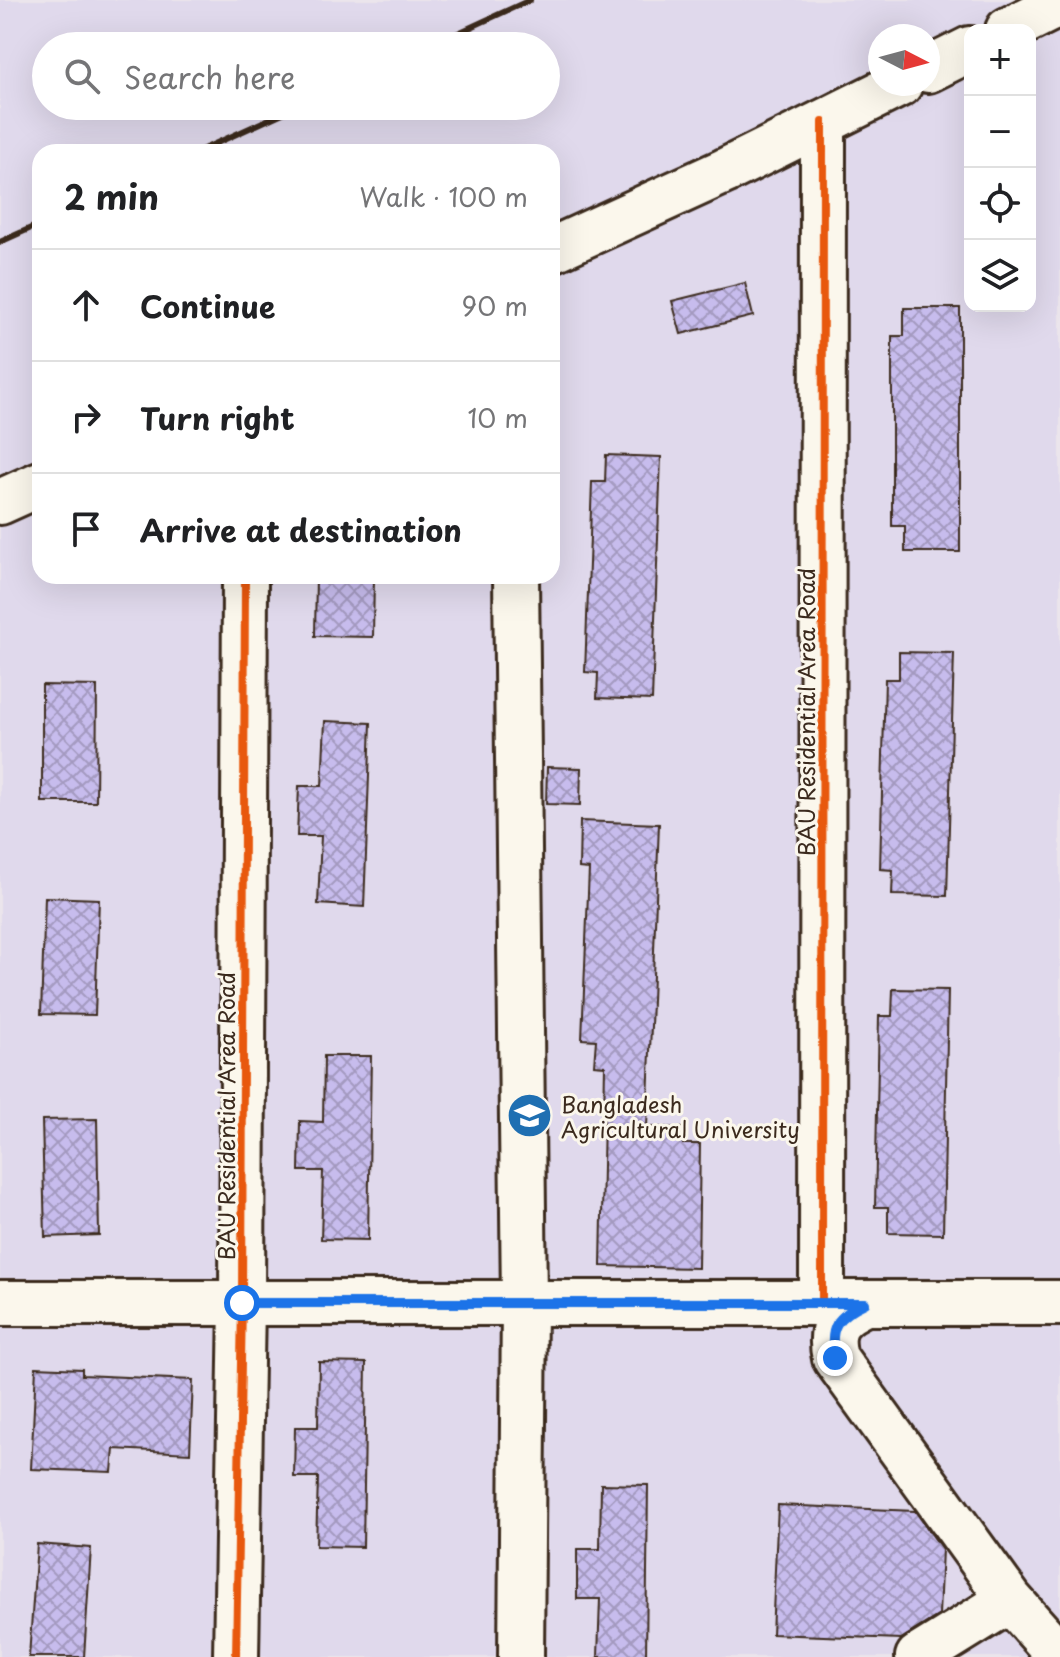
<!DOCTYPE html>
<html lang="en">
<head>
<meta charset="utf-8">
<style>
  :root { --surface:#fff; --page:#f2f2f2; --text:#202124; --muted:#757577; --line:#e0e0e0 }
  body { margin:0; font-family:"Playpen Sans",sans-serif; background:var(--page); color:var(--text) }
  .controls { position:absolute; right:24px; top:24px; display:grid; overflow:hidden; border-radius:16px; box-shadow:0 8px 32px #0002 }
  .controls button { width:72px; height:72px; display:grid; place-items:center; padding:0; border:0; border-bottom:2px solid var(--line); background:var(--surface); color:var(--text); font:40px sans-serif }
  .compass { position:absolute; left:868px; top:24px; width:72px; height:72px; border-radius:50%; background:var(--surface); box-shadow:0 8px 32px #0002; rotate:96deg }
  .stop { position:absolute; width:24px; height:24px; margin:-18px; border:6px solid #1a73e8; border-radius:50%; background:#fff }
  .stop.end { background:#1a73e8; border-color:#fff; box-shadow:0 2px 8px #0008 }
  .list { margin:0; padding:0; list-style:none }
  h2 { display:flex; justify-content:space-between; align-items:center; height:104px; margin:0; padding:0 32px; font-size:34px }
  h2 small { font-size:26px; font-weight:400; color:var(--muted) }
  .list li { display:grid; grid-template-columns:52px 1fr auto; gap:24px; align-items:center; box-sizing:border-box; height:112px; padding:0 32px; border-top:2px solid var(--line) }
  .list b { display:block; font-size:30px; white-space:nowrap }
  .list em { font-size:26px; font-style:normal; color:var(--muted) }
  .icon { flex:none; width:44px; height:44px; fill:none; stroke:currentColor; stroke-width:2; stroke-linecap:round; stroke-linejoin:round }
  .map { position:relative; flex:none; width:1060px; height:1657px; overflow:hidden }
  .search { position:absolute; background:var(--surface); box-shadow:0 8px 32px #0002; left:32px; top:32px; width:528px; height:88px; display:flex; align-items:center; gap:20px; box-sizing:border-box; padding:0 28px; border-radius:44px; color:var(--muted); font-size:30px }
  .panel { position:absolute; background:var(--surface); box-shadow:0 8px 32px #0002; left:32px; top:144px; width:528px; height:440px; border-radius:24px }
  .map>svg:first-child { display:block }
</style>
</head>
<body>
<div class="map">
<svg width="1060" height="1657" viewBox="0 0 1060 1657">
  <defs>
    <pattern id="building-cross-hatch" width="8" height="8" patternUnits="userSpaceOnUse" patternTransform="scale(2)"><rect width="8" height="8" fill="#c7bced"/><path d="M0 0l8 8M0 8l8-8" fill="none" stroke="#a399bf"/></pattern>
  </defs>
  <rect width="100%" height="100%" fill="#ebe5ec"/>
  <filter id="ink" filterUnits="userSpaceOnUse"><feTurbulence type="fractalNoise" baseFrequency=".0125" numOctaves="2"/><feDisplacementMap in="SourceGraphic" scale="16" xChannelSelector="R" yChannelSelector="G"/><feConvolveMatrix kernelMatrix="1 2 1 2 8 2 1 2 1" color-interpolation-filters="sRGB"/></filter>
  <g filter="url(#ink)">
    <!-- built -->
    <path fill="#e0d9ec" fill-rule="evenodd" d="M 0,0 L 1060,0 L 1060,1657 L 0,1657 ZM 970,30 L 1030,30 L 1030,306 L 970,306 ZM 880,36 L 928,36 L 928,84 L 880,84 ZM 46,46 L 546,46 L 546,106 L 46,106 ZM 40,152 L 552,152 L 552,576 L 40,576 Z"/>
    <!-- building -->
    <path fill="url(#building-cross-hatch)" stroke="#3b2a1e" stroke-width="2" d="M 745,283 L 753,316 L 681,334 L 672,301 Z
      M 904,308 L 960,308 L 960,552 L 905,552 L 905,526 L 892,526 L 892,336 L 904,336 Z
      M 606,455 L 661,457 L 652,700 L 597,698 L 598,673 L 585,672 L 592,482 L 605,482 Z
      M 316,576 L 374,576 L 373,637 L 315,636 Z
      M 899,652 L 954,653 L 947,896 L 892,895 L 893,870 L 880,869 L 885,679 L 899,679 Z
      M 42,685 L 97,686 L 96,802 L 42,802 Z
      M 325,721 L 371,723 L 364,907 L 318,904 L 321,836 L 297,836 L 299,786 L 322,786 Z
      M 547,767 L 581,768 L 580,805 L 546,804 Z
      M 580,821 L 659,824 L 647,1127 L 683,1128 L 683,1144 L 700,1144 L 698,1268 L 601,1266 L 605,1066 L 594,1065 L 596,1040 L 582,1039 L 589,869 L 579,868 Z
      M 45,897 L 99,899 L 95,1015 L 41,1014 Z
      M 893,989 L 948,990 L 943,1234 L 888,1233 L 888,1207 L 875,1207 L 879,1016 L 892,1016 Z
      M 324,1056 L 371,1056 L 368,1240 L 321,1239 L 323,1171 L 299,1171 L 300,1121 L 323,1122 Z
      M 97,1119 L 99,1235 L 45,1237 L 42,1120 Z
      M 319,1362 L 366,1363 L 363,1547 L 316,1546 L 318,1477 L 294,1477 L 295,1427 L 318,1427 Z
      M 36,1367 L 82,1369 L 82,1375 L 193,1380 L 190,1453 L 114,1449 L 112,1472 L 31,1469 Z
      M 601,1484 L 648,1485 L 646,1657 L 598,1657 L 600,1599 L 577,1599 L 577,1549 L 600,1549 Z
      M 778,1505 L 915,1511 L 942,1549 L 939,1615 L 901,1639 L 772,1634 Z
      M 37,1544 L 91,1548 L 84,1657 L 29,1657 Z"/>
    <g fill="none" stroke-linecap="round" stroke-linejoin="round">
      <defs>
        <path id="minor" d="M 1008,30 L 1060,4
          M 928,70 L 970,49
          M 552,250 L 725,171 L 900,84
          M 0,502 L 40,484
          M 516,576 L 524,1303 L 521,1657
          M 0,1303 L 1060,1303
          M 822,1303 L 823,122
          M 865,1303 C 837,1316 828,1327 835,1358 L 1010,1600 L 1060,1656
          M 236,1657 L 242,1303 L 245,576
          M 918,1657 L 1010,1600"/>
      </defs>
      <!-- minor casing -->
      <use href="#minor" stroke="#3b2a1e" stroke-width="50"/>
      <!-- minor -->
      <use href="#minor" stroke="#fbf7ec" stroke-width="44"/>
      <!-- rail -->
      <path stroke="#3b2a1e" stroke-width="6" d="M 430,46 L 530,0
        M 197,152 L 298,106
        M 0,242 L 40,224"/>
      <defs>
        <path id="cycleway" d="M 822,1303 L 823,122
          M 236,1657 L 242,1303 L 245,576"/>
      </defs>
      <!-- cycleway casing -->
      <use href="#cycleway" stroke="#fbf7ec" stroke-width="13"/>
      <!-- cycleway -->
      <use href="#cycleway" stroke="#e8590c" stroke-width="8"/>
    </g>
  </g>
  <g fill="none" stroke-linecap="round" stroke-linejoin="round" filter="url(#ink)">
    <!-- route -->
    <path stroke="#1a73e8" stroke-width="10" d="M 242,1303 L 865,1303 C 837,1316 828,1327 835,1358"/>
  </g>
  <!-- icons -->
  <defs>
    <symbol id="university-disc" viewBox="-11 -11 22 22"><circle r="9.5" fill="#1f6fb2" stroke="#fbf7ec"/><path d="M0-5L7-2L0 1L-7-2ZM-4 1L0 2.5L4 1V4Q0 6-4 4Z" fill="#fff"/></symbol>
  </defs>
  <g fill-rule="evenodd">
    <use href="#university-disc" x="504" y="1090" width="51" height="51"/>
  </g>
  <g text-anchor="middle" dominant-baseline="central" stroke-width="6" stroke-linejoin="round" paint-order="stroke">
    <!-- street labels -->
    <g font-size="22" fill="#3b2a1e" stroke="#fbf7ec">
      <text transform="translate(805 712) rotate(-90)">BAU Residential Area Road</text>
      <text transform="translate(225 1116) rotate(-90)">BAU Residential Area Road</text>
    </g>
    <!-- poi labels -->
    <g font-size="22" fill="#3b2a1e" stroke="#fbf7ec" text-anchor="start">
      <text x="561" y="1103">Bangladesh<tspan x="561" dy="25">Agricultural University</tspan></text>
    </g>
  </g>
</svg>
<div class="controls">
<button>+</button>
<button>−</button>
<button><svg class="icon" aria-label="locate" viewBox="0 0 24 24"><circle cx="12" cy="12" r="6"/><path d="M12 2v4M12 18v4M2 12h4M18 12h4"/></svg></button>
<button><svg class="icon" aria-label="layers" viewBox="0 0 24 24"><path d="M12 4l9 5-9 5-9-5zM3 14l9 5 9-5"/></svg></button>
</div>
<svg class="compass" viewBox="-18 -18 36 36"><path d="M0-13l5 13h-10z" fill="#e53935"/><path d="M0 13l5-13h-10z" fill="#757577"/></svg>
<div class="stop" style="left:242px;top:1303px"></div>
<div class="stop end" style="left:835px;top:1358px"></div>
<div class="search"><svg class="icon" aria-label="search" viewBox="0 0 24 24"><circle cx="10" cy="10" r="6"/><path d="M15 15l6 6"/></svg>Search here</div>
<section class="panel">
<h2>2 min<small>Walk · 100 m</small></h2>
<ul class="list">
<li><svg class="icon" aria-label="ahead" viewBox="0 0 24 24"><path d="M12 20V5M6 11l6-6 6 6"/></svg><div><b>Continue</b></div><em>90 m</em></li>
<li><svg class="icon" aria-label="right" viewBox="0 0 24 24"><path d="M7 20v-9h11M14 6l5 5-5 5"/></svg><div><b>Turn right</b></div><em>10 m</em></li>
<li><svg class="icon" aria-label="arrive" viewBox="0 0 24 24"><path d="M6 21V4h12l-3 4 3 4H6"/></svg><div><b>Arrive at destination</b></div></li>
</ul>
</section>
</div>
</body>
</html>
